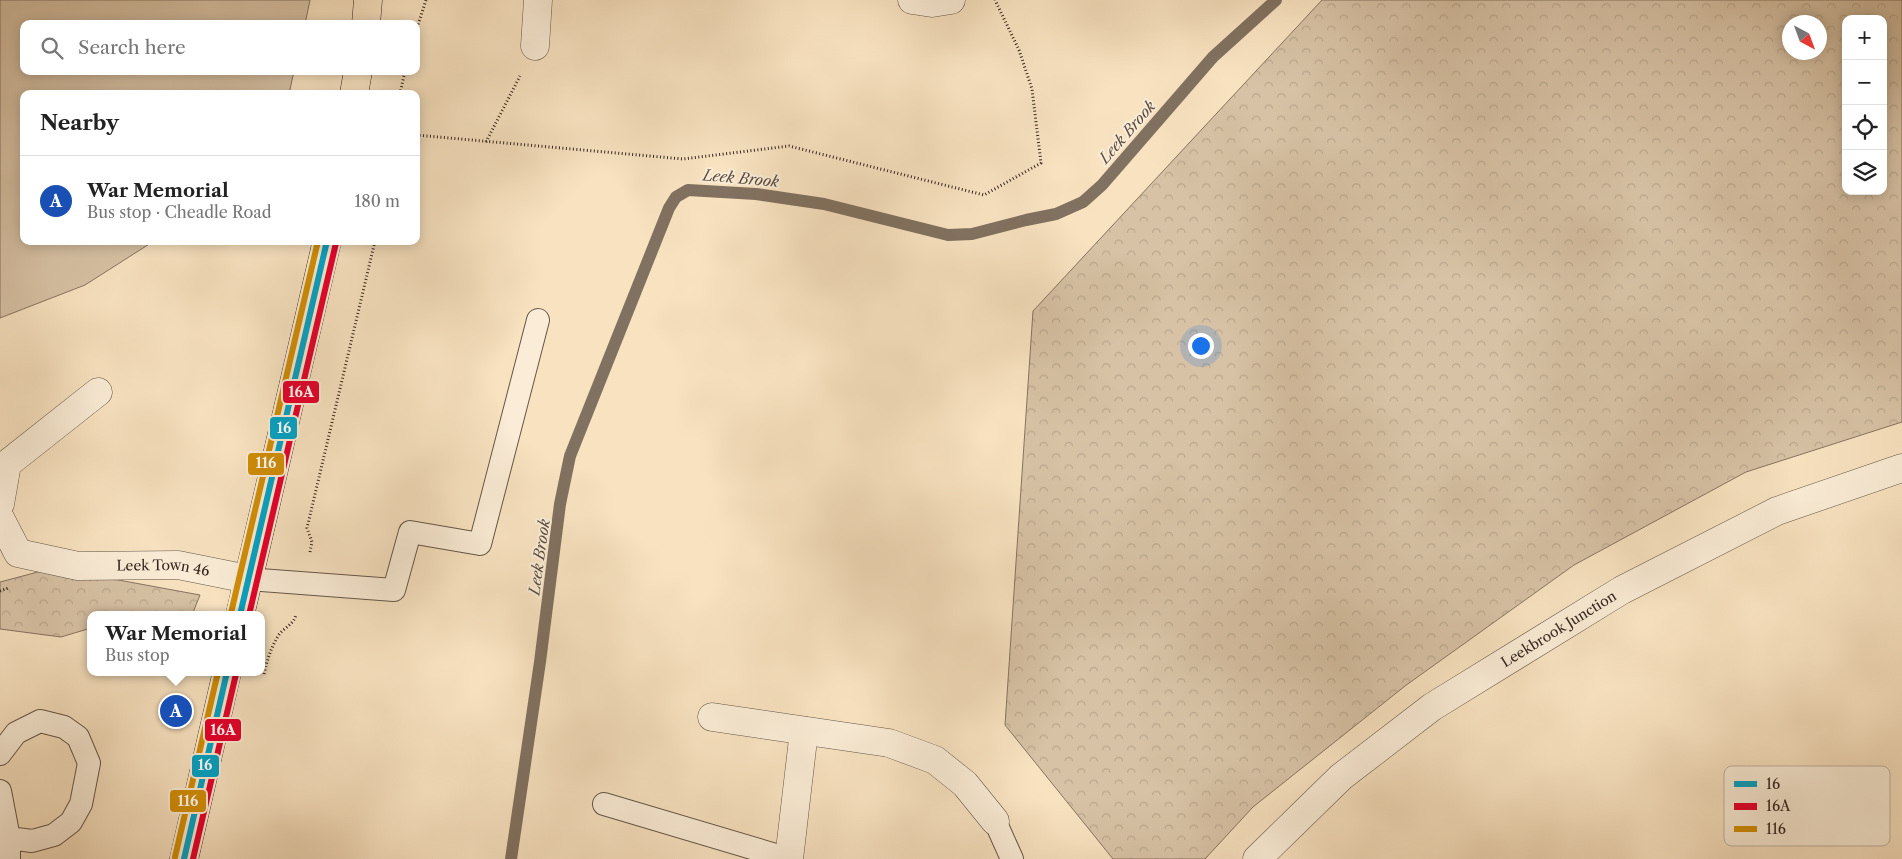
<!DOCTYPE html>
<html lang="en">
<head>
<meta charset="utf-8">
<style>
  :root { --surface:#fff; --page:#f2f2f2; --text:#222; --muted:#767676; --line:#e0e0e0; --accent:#1a73e8 }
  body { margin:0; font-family:"Libre Caslon Text",serif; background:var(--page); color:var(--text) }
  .controls { position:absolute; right:15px; top:15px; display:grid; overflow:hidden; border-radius:10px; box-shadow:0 2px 12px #0003 }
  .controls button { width:45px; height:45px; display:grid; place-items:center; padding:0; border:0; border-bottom:1px solid var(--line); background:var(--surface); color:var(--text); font:25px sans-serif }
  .compass { position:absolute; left:1782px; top:15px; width:45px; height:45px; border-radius:50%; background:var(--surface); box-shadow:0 2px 12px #0003; rotate:139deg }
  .you { position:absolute; left:1200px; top:345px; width:18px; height:18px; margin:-12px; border:4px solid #fff; border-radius:50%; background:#1a73e8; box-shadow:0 0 0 8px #1a73e833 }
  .badge { display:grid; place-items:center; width:32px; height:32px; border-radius:50%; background:var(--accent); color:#fff; font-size:16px; font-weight:700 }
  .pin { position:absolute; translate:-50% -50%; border:2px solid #fff; box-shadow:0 1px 5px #0006 }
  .popup { position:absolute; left:87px; top:611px; width:178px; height:65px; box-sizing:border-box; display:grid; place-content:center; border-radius:10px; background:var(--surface); filter:drop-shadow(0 1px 4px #0005); font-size:16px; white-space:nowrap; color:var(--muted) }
  .popup b { font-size:19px; color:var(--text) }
  .popup::after { content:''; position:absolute; left:50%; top:100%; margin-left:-10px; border:10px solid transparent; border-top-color:var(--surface) }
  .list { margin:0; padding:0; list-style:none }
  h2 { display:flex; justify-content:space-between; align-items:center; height:65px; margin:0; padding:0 20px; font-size:21px }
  h2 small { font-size:16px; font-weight:400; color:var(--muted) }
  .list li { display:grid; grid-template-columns:32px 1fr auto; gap:15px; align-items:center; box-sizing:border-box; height:90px; padding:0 20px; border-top:1px solid var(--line) }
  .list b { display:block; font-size:19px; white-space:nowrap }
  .list p { margin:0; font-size:16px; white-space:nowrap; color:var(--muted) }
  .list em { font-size:16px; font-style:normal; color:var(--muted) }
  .icon { flex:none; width:28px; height:28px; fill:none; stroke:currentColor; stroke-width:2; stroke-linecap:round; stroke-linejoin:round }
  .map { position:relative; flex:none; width:1902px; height:859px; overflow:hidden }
  .search { position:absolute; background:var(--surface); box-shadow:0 2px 12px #0003; left:20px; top:20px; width:400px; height:55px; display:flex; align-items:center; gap:12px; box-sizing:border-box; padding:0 18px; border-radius:10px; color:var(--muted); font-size:19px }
  .panel { position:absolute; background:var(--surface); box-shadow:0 2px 12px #0003; left:20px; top:90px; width:400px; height:155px; border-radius:10px }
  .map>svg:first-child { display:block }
</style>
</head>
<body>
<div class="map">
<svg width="1902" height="859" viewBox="0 0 1902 859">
  <defs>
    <pattern id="forest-crowns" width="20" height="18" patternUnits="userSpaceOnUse" patternTransform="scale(1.25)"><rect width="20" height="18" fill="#d7c2a5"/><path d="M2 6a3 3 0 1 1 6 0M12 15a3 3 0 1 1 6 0" fill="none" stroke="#b9a78e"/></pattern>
  </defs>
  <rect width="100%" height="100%" fill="#f8e2c0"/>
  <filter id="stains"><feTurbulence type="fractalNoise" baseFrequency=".004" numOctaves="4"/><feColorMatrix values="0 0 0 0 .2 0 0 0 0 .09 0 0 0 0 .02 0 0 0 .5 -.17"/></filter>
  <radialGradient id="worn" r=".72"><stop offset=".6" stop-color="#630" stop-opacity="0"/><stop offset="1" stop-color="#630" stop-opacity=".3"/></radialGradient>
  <!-- green -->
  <path fill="#d7c2a5" stroke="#867462" d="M 0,0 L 310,0 L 305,24 L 24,24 L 24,71 L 294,71 L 289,94 L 24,94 L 24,241 L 154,241 L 85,285 L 0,318 Z"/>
  <!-- forest -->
  <path fill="url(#forest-crowns)" stroke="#867462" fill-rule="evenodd" d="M 1322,0 L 1902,0 L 1902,422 L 1746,472 L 1574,565 L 1405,686 L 1253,807 L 1205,859 L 1113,859 L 1005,725 L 1033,311 ZM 1846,19 L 1883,19 L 1883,191 L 1846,191 ZM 1790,22 L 1820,22 L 1820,52 L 1790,52 Z
    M 53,568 L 200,595 L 192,615 L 91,615 L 91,628 L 61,637 L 0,629 L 0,582 Z"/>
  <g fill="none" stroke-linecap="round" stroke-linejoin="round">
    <!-- stream -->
    <path stroke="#817160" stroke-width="12" d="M 511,859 L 540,662 L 560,504 L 570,456 L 669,208 L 676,197 L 688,190 L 756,194 L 824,204 L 948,235 L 972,234 L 1026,220 L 1056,214 L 1083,202 L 1102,185 L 1213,57 L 1276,0"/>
    <defs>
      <path id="service" d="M 248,579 L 394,590 L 410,532 L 480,544 L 538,320
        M 0,754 L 16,733 L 40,721 L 64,727 L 78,737 L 89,763 L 81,804 L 71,822 L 54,835 L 32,841 L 9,838
        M 0,791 L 9,838 L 9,859
        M 604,804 L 789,859
        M 995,821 L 1012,859"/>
      <g id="minor">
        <path d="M 912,0 L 932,3 L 951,0"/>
        <path d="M 535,46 L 538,0"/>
        <path d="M 0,504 L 7,464 L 98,392"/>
        <path id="s1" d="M 0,518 L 18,553 L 78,566 L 178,565 L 248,579"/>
        <path d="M 712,717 L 889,743 L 935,760 L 965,784 L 995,821"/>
        <path d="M 789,859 L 804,731"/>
        <path id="s2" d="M 1257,859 L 1341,777 L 1432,707 L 1622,590 L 1777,511 L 1902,468"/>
      </g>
      <path id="trunk" d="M 366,24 L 368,0
        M 354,94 L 358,71
        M 240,615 L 327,241
        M 184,859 L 227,672"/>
    </defs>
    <!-- service casing -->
    <use href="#service" stroke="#655648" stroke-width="24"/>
    <!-- minor casing -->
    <use href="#minor" stroke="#655648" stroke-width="29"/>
    <!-- trunk casing -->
    <use href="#trunk" stroke="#342720" stroke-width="29"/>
    <!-- path -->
    <path stroke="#342720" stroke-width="3" stroke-dasharray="1 2.5" stroke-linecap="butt" d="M 416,31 L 426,0
      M 400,94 L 405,71
      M 416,135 L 683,159 L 789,146 L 984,195 L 1041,163 L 1032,89 L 1019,50 L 995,0
      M 486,142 L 520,76
      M 310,552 L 312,542 L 307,528 L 375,241
      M 0,591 L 8,588
      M 264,674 C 267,660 271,648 278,636 C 284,627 294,625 296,614"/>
    <!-- service -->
    <use href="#service" stroke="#faecd6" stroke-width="22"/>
    <!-- minor -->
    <use href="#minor" stroke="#faecd6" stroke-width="28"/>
    <!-- trunk -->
    <use href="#trunk" stroke="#f8e2c0" stroke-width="28"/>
    <defs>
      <path id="bus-1" d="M 240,615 L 327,241
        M 184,859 L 227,672"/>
      <path id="bus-2" d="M 249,615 L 336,243
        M 193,859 L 236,674"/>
      <path id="bus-3" d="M 231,613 L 318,241
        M 175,857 L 218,672"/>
    </defs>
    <!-- bus-1 casing -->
    <use href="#bus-1" stroke="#faecd6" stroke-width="10"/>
    <!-- bus-2 casing -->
    <use href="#bus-2" stroke="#faecd6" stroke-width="10"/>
    <!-- bus-3 casing -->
    <use href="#bus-3" stroke="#faecd6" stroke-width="10"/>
    <!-- bus-1 -->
    <use href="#bus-1" stroke="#03a2c5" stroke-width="6"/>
    <!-- bus-2 -->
    <use href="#bus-2" stroke="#e4002b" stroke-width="6"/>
    <!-- bus-3 -->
    <use href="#bus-3" stroke="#d08d06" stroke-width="6"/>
  </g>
  <g text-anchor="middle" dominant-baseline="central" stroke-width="4" stroke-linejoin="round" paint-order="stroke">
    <!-- street labels -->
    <g font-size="14" fill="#342720" stroke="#faecd6">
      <text stroke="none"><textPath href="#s1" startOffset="186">Leek Town 46</textPath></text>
      <text stroke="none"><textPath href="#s2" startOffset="381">Leekbrook Junction</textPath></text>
    </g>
    <!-- water labels -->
    <g font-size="15" font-style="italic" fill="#5b4c40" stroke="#faecd6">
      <text transform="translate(1127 132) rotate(-49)">Leek Brook</text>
      <text transform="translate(741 178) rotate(5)">Leek Brook</text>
      <text transform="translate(539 557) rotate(-82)">Leek Brook</text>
    </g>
  </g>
  <!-- legend -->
  <rect x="1724" y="766" width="166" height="80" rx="8" fill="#faecd6" stroke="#bfb19f" stroke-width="1"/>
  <rect x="1734" y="781" width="23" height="6" fill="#03a2c5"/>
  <rect x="1734" y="803" width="23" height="7" fill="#e4002b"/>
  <rect x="1734" y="826" width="23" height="6" fill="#d08d06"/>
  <g font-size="14" fill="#342720">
    <text x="1766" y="789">16</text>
    <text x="1766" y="811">16A</text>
    <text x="1766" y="834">116</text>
  </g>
  <g stroke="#faecd6" stroke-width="2">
    <rect x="282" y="380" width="38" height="24" rx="5" fill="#e4002b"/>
    <rect x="269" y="416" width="29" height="24" rx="5" fill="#03a2c5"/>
    <rect x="247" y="452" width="38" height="24" rx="5" fill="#d08d06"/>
    <rect x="204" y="718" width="38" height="24" rx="5" fill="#e4002b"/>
    <rect x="191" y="754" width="29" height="24" rx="5" fill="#03a2c5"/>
    <rect x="169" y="789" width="38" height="24" rx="5" fill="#d08d06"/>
  </g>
  <g font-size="14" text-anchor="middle" font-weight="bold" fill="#fff">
    <text x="301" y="397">16A</text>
    <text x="284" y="433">16</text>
    <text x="266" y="468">116</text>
    <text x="223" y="735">16A</text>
    <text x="205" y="770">16</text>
    <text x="188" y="806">116</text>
  </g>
  <rect width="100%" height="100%" filter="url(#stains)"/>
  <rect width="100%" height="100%" fill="url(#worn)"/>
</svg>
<div class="controls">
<button>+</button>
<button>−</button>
<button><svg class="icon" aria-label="locate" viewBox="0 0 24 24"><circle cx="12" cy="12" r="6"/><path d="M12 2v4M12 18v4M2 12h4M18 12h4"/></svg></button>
<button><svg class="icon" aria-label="layers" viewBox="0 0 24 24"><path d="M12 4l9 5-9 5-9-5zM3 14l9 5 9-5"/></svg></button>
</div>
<svg class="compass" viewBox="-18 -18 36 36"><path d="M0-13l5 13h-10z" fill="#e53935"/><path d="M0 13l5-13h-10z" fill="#767676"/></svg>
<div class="you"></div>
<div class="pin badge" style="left:176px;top:711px;background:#1a4fb4">A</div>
<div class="popup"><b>War Memorial</b>Bus stop</div>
<div class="search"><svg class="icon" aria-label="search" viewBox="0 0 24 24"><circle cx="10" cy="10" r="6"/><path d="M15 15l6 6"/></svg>Search here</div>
<section class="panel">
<h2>Nearby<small></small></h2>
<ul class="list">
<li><span class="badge" style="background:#1a4fb4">A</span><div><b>War Memorial</b><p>Bus stop · Cheadle Road</p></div><em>180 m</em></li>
</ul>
</section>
</div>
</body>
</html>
